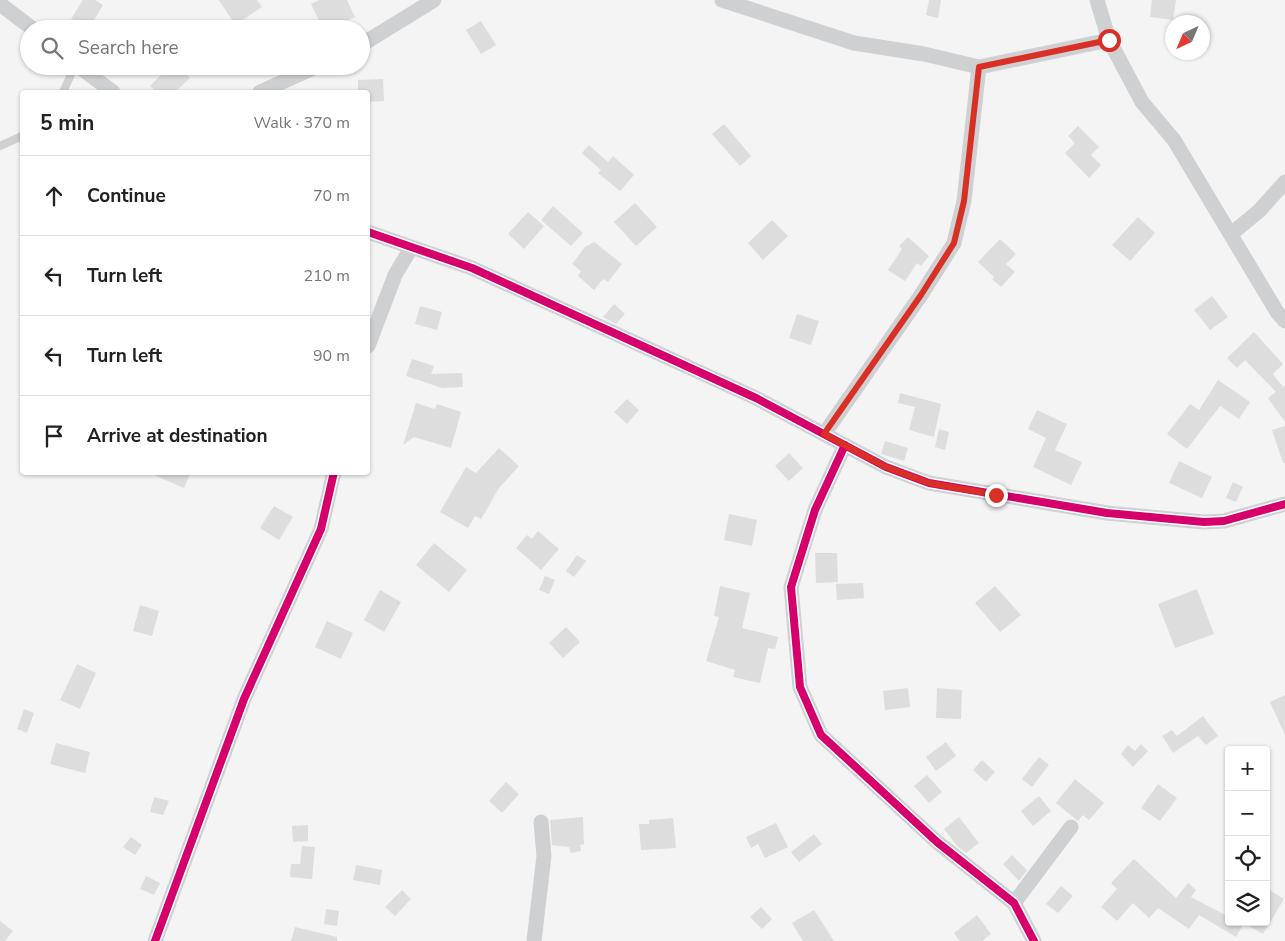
<!DOCTYPE html>
<html lang="en">
<head>
<meta charset="utf-8">
<style>
  :root { --surface:#fff; --page:#f2f2f2; --text:#222; --muted:#767676; --line:#e0e0e0 }
  body { margin:0; font-family:"Nunito Sans",sans-serif; background:var(--page); color:var(--text) }
  .controls { position:absolute; right:15px; bottom:15px; display:grid; overflow:hidden; border-radius:5px; box-shadow:0 1px 4px #0004 }
  .controls button { width:45px; height:45px; display:grid; place-items:center; padding:0; border:0; border-bottom:1px solid var(--line); background:var(--surface); color:var(--text); font:25px sans-serif }
  .compass { position:absolute; left:1165px; top:15px; width:45px; height:45px; border-radius:50%; background:var(--surface); box-shadow:0 1px 4px #0004; rotate:224deg }
  .stop { position:absolute; width:15px; height:15px; margin:-11px; border:4px solid #d93025; border-radius:50%; background:#fff }
  .stop.end { background:#d93025; border-color:#fff; box-shadow:0 1px 5px #0008 }
  .list { margin:0; padding:0; list-style:none }
  h2 { display:flex; justify-content:space-between; align-items:center; height:65px; margin:0; padding:0 20px; font-size:21px }
  h2 small { font-size:16px; font-weight:400; color:var(--muted) }
  .list li { display:grid; grid-template-columns:32px 1fr auto; gap:15px; align-items:center; box-sizing:border-box; height:80px; padding:0 20px; border-top:1px solid var(--line) }
  .list b { display:block; font-size:19px; white-space:nowrap }
  .list em { font-size:16px; font-style:normal; color:var(--muted) }
  .icon { flex:none; width:28px; height:28px; fill:none; stroke:currentColor; stroke-width:2; stroke-linecap:round; stroke-linejoin:round }
  .map { position:relative; flex:none; width:1285px; height:941px; overflow:hidden }
  .search { position:absolute; background:var(--surface); box-shadow:0 1px 4px #0004; left:20px; top:20px; width:350px; height:55px; display:flex; align-items:center; gap:12px; box-sizing:border-box; padding:0 18px; border-radius:28px; color:var(--muted); font-size:19px }
  .panel { position:absolute; background:var(--surface); box-shadow:0 1px 4px #0004; left:20px; top:90px; width:350px; height:385px; border-radius:5px }
  .map>svg:first-child { display:block }
</style>
</head>
<body>
<div class="map">
<svg width="1285" height="941" viewBox="0 0 1285 941">
  <rect width="100%" height="100%" fill="#f4f4f4"/>
  <!-- building -->
  <path fill="#ddddde" d="M 83,0 L 95,0 L 103,5 L 89,29 L 71,19 Z
    M 219,0 L 257,0 L 262,7 L 235,25 Z
    M 319,0 L 347,0 L 355,17 L 331,29 L 323,29 L 311,4 Z
    M 929,0 L 941,0 L 938,18 L 926,15 Z
    M 1152,0 L 1176,0 L 1173,20 L 1150,17 Z
    M 481,21 L 496,45 L 481,54 L 466,30 Z
    M 170,66 L 178,66 L 190,78 L 175,92 L 157,92 L 150,86 Z
    M 383,79 L 384,101 L 368,102 L 368,92 L 358,92 L 358,80 Z
    M 724,124 L 751,156 L 740,166 L 712,134 Z
    M 1078,126 L 1099,147 L 1091,155 L 1101,165 L 1089,178 L 1065,153 L 1075,143 L 1068,136 Z
    M 589,145 L 608,162 L 613,156 L 634,175 L 620,191 L 598,173 L 601,170 L 582,153 Z
    M 635,203 L 657,227 L 636,246 L 614,222 Z
    M 553,206 L 583,233 L 571,246 L 541,220 Z
    M 528,212 L 544,226 L 524,249 L 508,234 Z
    M 1138,217 L 1155,233 L 1130,261 L 1112,245 Z
    M 772,220 L 788,236 L 763,260 L 748,243 Z
    M 908,237 L 929,256 L 921,266 L 917,263 L 905,281 L 888,270 L 902,249 L 899,246 Z
    M 1000,239 L 1016,254 L 1006,264 L 1015,272 L 1001,287 L 992,279 L 994,277 L 978,262 Z
    M 594,242 L 622,264 L 608,282 L 603,279 L 594,290 L 578,276 L 581,271 L 572,264 L 585,247 Z
    M 1212,296 L 1228,317 L 1210,330 L 1194,310 Z
    M 614,304 L 625,314 L 616,324 L 603,317 Z
    M 420,306 L 442,312 L 437,330 L 415,324 Z
    M 797,314 L 819,321 L 811,345 L 789,338 Z
    M 1254,332 L 1283,364 L 1273,374 L 1283,387 L 1285,385 L 1285,422 L 1268,398 L 1276,392 L 1245,360 L 1237,368 L 1227,358 Z
    M 412,359 L 434,366 L 431,374 L 462,373 L 463,387 L 442,388 L 406,376 Z
    M 1218,380 L 1250,402 L 1239,419 L 1220,406 L 1187,449 L 1167,434 L 1190,404 L 1199,410 Z
    M 900,393 L 941,404 L 934,437 L 909,430 L 915,407 L 898,403 Z
    M 627,399 L 639,410 L 627,424 L 614,412 Z
    M 416,403 L 435,409 L 437,404 L 461,412 L 451,448 L 414,437 L 403,445 Z
    M 1037,410 L 1067,424 L 1055,450 L 1082,462 L 1071,485 L 1033,467 L 1046,438 L 1028,429 Z
    M 1285,426 L 1285,463 L 1283,463 L 1272,430 Z
    M 939,429 L 949,432 L 945,450 L 935,447 Z
    M 885,441 L 908,448 L 904,461 L 881,454 Z
    M 499,448 L 519,466 L 499,488 L 481,519 L 475,516 L 468,528 L 440,512 L 466,467 L 476,473 Z
    M 789,453 L 803,468 L 789,481 L 775,466 Z
    M 1179,461 L 1212,477 L 1202,498 L 1169,483 Z
    M 147,472 L 191,472 L 184,488 Z
    M 1233,482 L 1243,487 L 1236,502 L 1226,498 Z
    M 274,506 L 293,517 L 279,540 L 260,528 Z
    M 729,514 L 757,520 L 752,546 L 724,540 Z
    M 538,531 L 559,549 L 541,570 L 516,548 L 527,535 L 532,539 Z
    M 434,543 L 467,570 L 449,592 L 416,565 Z
    M 815,553 L 837,553 L 838,582 L 816,583 Z
    M 577,555 L 586,561 L 574,577 L 566,571 Z
    M 545,576 L 555,580 L 549,594 L 539,590 Z
    M 863,583 L 864,598 L 837,600 L 836,584 Z
    M 720,586 L 750,593 L 742,628 L 778,637 L 775,649 L 768,648 L 760,683 L 733,677 L 735,670 L 706,661 L 719,617 L 714,616 Z
    M 995,586 L 1021,615 L 1000,632 L 975,603 Z
    M 1197,589 L 1214,634 L 1175,648 L 1158,604 Z
    M 380,590 L 401,602 L 384,632 L 364,620 Z
    M 140,605 L 159,611 L 152,636 L 133,631 Z
    M 327,621 L 353,633 L 341,659 L 315,647 Z
    M 566,627 L 580,642 L 563,658 L 549,643 Z
    M 77,664 L 96,673 L 80,709 L 60,700 Z
    M 908,688 L 910,707 L 885,710 L 883,691 Z
    M 937,688 L 962,690 L 961,719 L 936,718 Z
    M 1285,695 L 1285,735 L 1270,702 Z
    M 24,709 L 34,713 L 27,733 L 17,729 Z
    M 1203,716 L 1218,736 L 1206,745 L 1198,736 L 1173,753 L 1162,736 L 1172,730 L 1177,736 Z
    M 946,742 L 956,756 L 936,771 L 926,757 Z
    M 56,743 L 90,752 L 85,773 L 50,764 Z
    M 1141,744 L 1148,751 L 1133,767 L 1121,754 L 1128,745 L 1135,751 Z
    M 1039,757 L 1049,765 L 1032,787 L 1022,779 Z
    M 982,760 L 995,772 L 986,782 L 973,770 Z
    M 927,775 L 942,792 L 929,803 L 914,786 Z
    M 1075,779 L 1104,803 L 1089,820 L 1083,815 L 1078,821 L 1056,803 Z
    M 506,782 L 519,794 L 502,813 L 489,801 Z
    M 1158,784 L 1177,798 L 1160,821 L 1141,808 Z
    M 1039,796 L 1051,811 L 1033,826 L 1021,811 Z
    M 154,797 L 169,801 L 163,815 L 150,812 Z
    M 583,817 L 584,844 L 580,845 L 581,851 L 571,853 L 569,847 L 552,845 L 550,820 Z
    M 959,817 L 979,843 L 966,853 L 957,846 L 944,829 Z
    M 673,818 L 676,848 L 641,850 L 639,824 L 649,824 L 649,820 Z
    M 776,823 L 788,847 L 765,858 L 758,844 L 751,848 L 746,837 Z
    M 308,825 L 308,841 L 293,842 L 292,826 Z
    M 814,834 L 822,844 L 799,862 L 791,852 Z
    M 131,837 L 142,845 L 135,855 L 123,847 Z
    M 302,846 L 315,847 L 312,879 L 290,877 L 291,864 L 300,864 Z
    M 1012,855 L 1027,870 L 1019,881 L 1003,864 Z
    M 1134,859 L 1176,898 L 1188,883 L 1196,890 L 1191,897 L 1229,917 L 1229,922 L 1266,922 L 1266,888 L 1284,899 L 1263,934 L 1244,923 L 1236,937 L 1199,915 L 1189,929 L 1158,908 L 1149,918 L 1133,903 L 1117,921 L 1101,907 L 1117,889 L 1111,883 Z
    M 356,865 L 382,870 L 380,885 L 353,880 Z
    M 146,876 L 160,883 L 154,895 L 140,889 Z
    M 1061,886 L 1073,896 L 1058,913 L 1046,904 Z
    M 402,890 L 411,899 L 395,916 L 385,907 Z
    M 761,907 L 772,919 L 762,929 L 750,917 Z
    M 326,909 L 339,911 L 337,926 L 324,924 Z
    M 814,910 L 834,941 L 803,941 L 792,923 Z
    M 977,915 L 991,934 L 982,941 L 960,941 L 954,933 Z
    M 0,921 L 13,931 L 5,941 L 0,941 Z
    M 295,927 L 337,937 L 337,941 L 291,941 Z"/>
  <g fill="none" stroke-linecap="round" stroke-linejoin="round">
    <!-- service -->
    <path stroke="#ced0d2" stroke-width="8" d="M 63,92 L 75,66
      M 0,146 L 22,136"/>
    <!-- minor -->
    <path stroke="#ced0d2" stroke-width="15" d="M 722,0 L 854,43 L 924,54 L 979,67 L 1109,40
      M 1097,0 L 1109,40 L 1142,102 L 1174,140 L 1277,312 L 1285,321
      M 0,4 L 33,29
      M 361,45 L 434,0
      M 78,66 L 113,92
      M 260,92 L 318,66
      M 368,232 L 472,268 L 756,398 L 886,467 L 929,483 L 1107,513 L 1204,522 L 1224,521 L 1285,504
      M 1231,234 L 1259,211 L 1285,182
      M 368,346 L 395,275 L 411,248
      M 824,434 L 921,295 L 954,243 L 964,201 L 979,67
      M 845,445 L 815,510 L 791,587 L 800,687 L 821,735 L 937,842 L 1014,903 L 1034,941
      M 1014,903 L 1071,827
      M 155,941 L 244,699 L 321,529 L 334,472
      M 534,941 L 544,856 L 541,822"/>
    <defs>
      <path id="cycleway" d="M 368,232 L 472,268 L 756,398 L 886,467 L 929,483 L 1107,513 L 1204,522 L 1224,521 L 1285,504
        M 845,445 L 815,510 L 791,587 L 800,687 L 821,735 L 937,842 L 1014,903 L 1034,941
        M 155,941 L 244,699 L 321,529 L 334,472"/>
    </defs>
    <!-- cycleway casing -->
    <use href="#cycleway" stroke="#fff" stroke-width="11"/>
    <!-- cycleway -->
    <use href="#cycleway" stroke="#d6006c" stroke-width="8"/>
  </g>
  <g fill="none" stroke-linecap="round" stroke-linejoin="round">
    <!-- route -->
    <path stroke="#d93025" stroke-width="6" d="M 996,495 L 929,483 L 886,467 L 824,434 L 921,295 L 954,243 L 964,201 L 979,67 L 1109,40"/>
  </g>
</svg>
<div class="controls">
<button>+</button>
<button>−</button>
<button><svg class="icon" aria-label="locate" viewBox="0 0 24 24"><circle cx="12" cy="12" r="6"/><path d="M12 2v4M12 18v4M2 12h4M18 12h4"/></svg></button>
<button><svg class="icon" aria-label="layers" viewBox="0 0 24 24"><path d="M12 4l9 5-9 5-9-5zM3 14l9 5 9-5"/></svg></button>
</div>
<svg class="compass" viewBox="-18 -18 36 36"><path d="M0-13l5 13h-10z" fill="#e53935"/><path d="M0 13l5-13h-10z" fill="#767676"/></svg>
<div class="stop" style="left:1109px;top:40px"></div>
<div class="stop end" style="left:996px;top:495px"></div>
<div class="search"><svg class="icon" aria-label="search" viewBox="0 0 24 24"><circle cx="10" cy="10" r="6"/><path d="M15 15l6 6"/></svg>Search here</div>
<section class="panel">
<h2>5 min<small>Walk · 370 m</small></h2>
<ul class="list">
<li><svg class="icon" aria-label="ahead" viewBox="0 0 24 24"><path d="M12 20V5M6 11l6-6 6 6"/></svg><div><b>Continue</b></div><em>70 m</em></li>
<li><svg class="icon" aria-label="left" viewBox="0 0 24 24"><path d="M17 20v-9H6M10 6l-5 5 5 5"/></svg><div><b>Turn left</b></div><em>210 m</em></li>
<li><svg class="icon" aria-label="left" viewBox="0 0 24 24"><path d="M17 20v-9H6M10 6l-5 5 5 5"/></svg><div><b>Turn left</b></div><em>90 m</em></li>
<li><svg class="icon" aria-label="arrive" viewBox="0 0 24 24"><path d="M6 21V4h12l-3 4 3 4H6"/></svg><div><b>Arrive at destination</b></div></li>
</ul>
</section>
</div>
</body>
</html>
